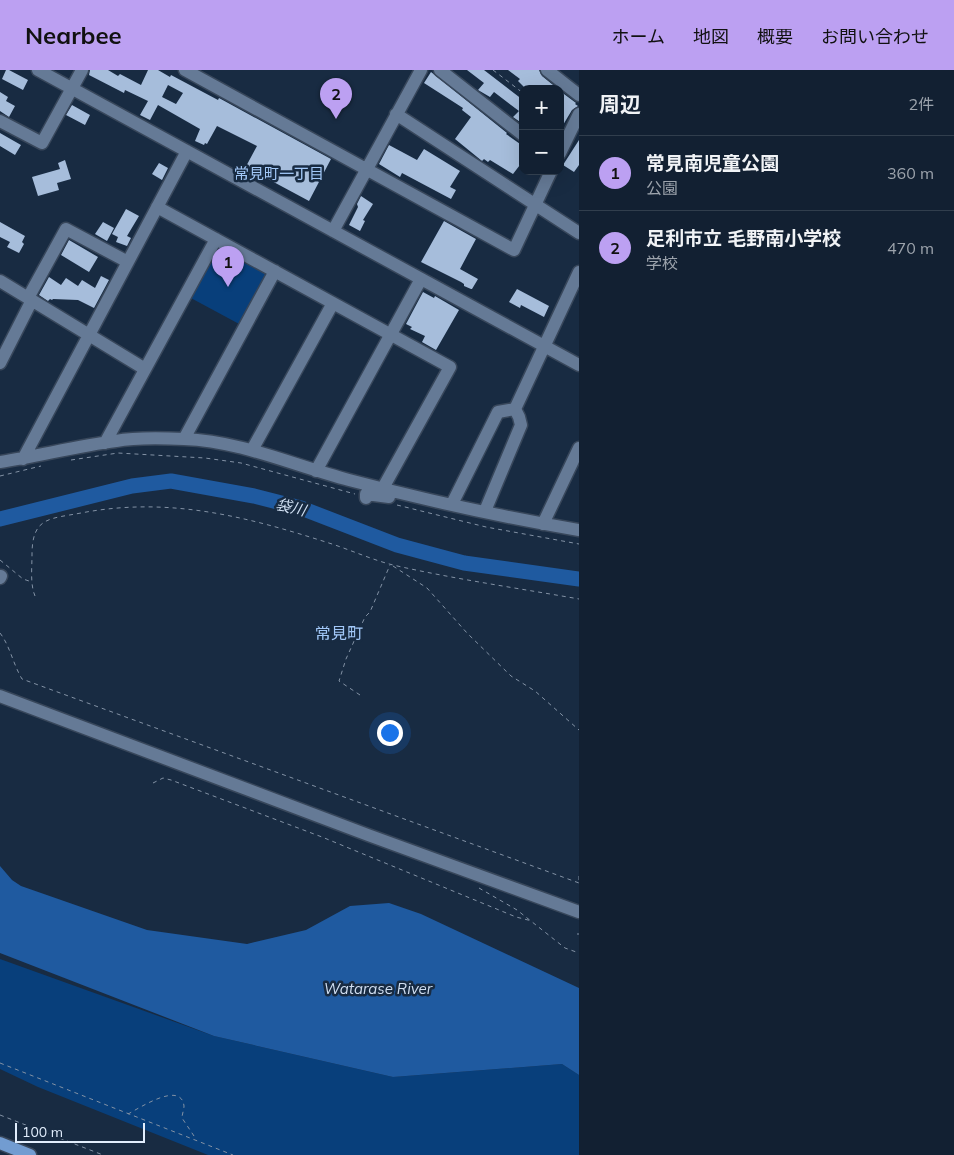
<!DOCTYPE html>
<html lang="ja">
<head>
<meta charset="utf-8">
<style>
  :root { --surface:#122032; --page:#1f2d3e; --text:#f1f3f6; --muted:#9ca3ac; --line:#313e4d; --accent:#bca0f2 }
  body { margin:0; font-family:Mulish,"Noto Sans JP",sans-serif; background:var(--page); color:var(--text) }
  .controls { position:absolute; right:15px; top:15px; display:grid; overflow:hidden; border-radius:10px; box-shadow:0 5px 20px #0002 }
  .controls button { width:45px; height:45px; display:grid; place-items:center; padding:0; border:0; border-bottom:1px solid var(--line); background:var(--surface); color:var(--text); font:25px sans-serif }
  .scale { position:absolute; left:15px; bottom:12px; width:130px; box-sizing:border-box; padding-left:5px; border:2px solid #e1edfc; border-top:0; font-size:14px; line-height:18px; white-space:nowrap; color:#e1edfc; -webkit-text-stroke:4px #182b42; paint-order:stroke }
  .you { position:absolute; left:389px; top:662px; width:18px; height:18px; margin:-12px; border:4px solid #fff; border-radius:50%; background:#1a73e8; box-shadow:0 0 0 8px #1a73e833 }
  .badge { display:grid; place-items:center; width:32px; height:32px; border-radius:50%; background:var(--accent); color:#111; font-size:16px; font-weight:700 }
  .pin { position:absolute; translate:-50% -41px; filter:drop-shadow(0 1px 2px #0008) }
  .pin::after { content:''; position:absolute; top:26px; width:18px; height:15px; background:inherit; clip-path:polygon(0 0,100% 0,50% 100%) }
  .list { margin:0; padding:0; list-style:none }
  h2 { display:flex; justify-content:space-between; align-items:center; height:65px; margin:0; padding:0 20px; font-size:21px }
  h2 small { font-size:16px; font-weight:400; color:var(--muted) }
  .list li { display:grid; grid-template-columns:32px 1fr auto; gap:15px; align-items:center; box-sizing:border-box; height:75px; padding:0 20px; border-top:1px solid var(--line) }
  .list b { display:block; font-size:19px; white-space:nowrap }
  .list p { margin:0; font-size:16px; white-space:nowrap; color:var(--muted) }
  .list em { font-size:16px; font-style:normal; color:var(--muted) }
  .map { position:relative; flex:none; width:579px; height:1085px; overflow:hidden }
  header { display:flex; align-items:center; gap:30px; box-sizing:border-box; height:70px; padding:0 25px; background:var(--accent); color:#111 }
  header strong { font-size:24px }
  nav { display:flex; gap:28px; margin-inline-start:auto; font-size:18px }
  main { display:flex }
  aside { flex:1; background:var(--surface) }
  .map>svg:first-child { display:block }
</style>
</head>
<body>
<header>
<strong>Nearbee</strong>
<nav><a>ホーム</a><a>地図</a><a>概要</a><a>お問い合わせ</a></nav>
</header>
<main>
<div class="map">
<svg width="579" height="1085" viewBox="0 0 579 1085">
  <rect width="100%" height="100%" fill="#182b42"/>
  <!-- green -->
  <path fill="#083f7b" d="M 222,177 L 263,199 L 267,207 L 241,255 L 189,227 L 215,179 Z
    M 0,889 L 214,966 L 393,1007 L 562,994 L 579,1005 L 579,1085 L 208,1085 L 38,1017 L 0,999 Z"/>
  <!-- water -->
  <path fill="#1f5aa0" d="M 0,796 L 12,810 L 21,816 L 147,860 L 247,874 L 306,860 L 350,836 L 389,833 L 421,844 L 579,918 L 579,1005 L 562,994 L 393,1007 L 214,966 L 0,883 Z"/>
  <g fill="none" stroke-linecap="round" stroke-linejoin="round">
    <!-- river -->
    <path stroke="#1f5aa0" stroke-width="15" d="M 0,449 L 132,416 L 171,411 L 254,426 L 301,438 L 397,475 L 464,493 L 579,509"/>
  </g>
  <!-- building -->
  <path fill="#a6bddb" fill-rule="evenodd" d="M 6,0 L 9,0 L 28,10 L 23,20 L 2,9 Z
    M 90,0 L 108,0 L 118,6 L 120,4 L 141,15 L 148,0 L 158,0 L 170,7 L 171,5 L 218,30 L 219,28 L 331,89 L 309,131 L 253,101 L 251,106 L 243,102 L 257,76 L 217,56 L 207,74 L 205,73 L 204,75 L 195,71 L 200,59 L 158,35 L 150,50 L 140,45 L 148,31 L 125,20 L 124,23 L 89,5 ZM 168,15 L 183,23 L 176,34 L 162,27 Z
    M 467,0 L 484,0 L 523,30 L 523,54 L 513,47 L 519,41 L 494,22 L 490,27 L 478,20 L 484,13 Z
    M 508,0 L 539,0 L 542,6 L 558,19 L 526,19 L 518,11 L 520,9 Z
    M 431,2 L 507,63 L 506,64 L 523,76 L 523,91 L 513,104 L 490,90 L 488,92 L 484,89 L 482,91 L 455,69 L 471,47 L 462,40 L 463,38 L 424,13 Z
    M 560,21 L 576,33 L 575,34 L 578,36 L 572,40 L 560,60 Z
    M 0,22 L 8,27 L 6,31 L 15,36 L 9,47 L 0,41 Z
    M 72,35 L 90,45 L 85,55 L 66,45 Z
    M 0,63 L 21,75 L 15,85 L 0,76 Z
    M 579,70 L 579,95 L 574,102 L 563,95 Z
    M 389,75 L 417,90 L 424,79 L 460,101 L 450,117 L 456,120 L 451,129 L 402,103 L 400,107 L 379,94 Z
    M 65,90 L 71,109 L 57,113 L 59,120 L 38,126 L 32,107 L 60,99 L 58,93 Z
    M 159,93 L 168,98 L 162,110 L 152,104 Z
    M 361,126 L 373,134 L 363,150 L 365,151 L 360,161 L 349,155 L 358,137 L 357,134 Z
    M 126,139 L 139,146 L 127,166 L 131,168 L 127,176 L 116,172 L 118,167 L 112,164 Z
    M 444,151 L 476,169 L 460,199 L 478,209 L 472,219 L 471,219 L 464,216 L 464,214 L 461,212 L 421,192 Z
    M 0,152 L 25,166 L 22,172 L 24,174 L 19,183 L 7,177 L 10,172 L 0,167 Z
    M 103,152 L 114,158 L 107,171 L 95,164 Z
    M 69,170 L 98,187 L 89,202 L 61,185 Z
    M 101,206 L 109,210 L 94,238 L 78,230 L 53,229 L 52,230 L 50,229 L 48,231 L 39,225 L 49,207 L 61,215 L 66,208 L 78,216 L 82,210 L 95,218 Z
    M 517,219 L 549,236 L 544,247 L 521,235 L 520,238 L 509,232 Z
    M 423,222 L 434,228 L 435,226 L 459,240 L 436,280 L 422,272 L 425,266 L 410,259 L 412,257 L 406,254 Z"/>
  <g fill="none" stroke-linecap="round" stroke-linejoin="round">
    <defs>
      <path id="minor" d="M 38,0 L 579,295
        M 185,0 L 514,180 L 551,101
        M 440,0 L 523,65
        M 547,0 L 579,25
        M 396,44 L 579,163
        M 0,51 L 42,73 L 82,0
        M 560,83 L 579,44
        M 157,137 L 450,297 L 383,418
        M 333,161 L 421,0
        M 0,211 L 145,299
        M 28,228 L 66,159 L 128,192
        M 0,293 L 32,230
        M 515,339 L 579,202
        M 184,369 L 275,201
        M 105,373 L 216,169
        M 252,380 L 333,233
        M 23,389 L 187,81
        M 0,392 C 39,386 77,376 116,371 C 137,367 162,368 184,369 C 241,371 295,396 349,410 C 425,430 502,447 579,460
        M 316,401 L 421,209
        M 366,428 L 366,424 L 389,427
        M 452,434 L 498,342 L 515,339 L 519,347 L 521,355 L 485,441
        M 543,454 L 579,378
        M 0,508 L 1,506
        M 0,626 L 368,765 L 579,842"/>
      <path id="major" d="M 0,1073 L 30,1085"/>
    </defs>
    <!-- minor casing -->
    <use href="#minor" stroke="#38475b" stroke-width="15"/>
    <!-- major casing -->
    <use href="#major" stroke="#38475b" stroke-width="15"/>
    <!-- path -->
    <path stroke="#8392a5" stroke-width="1" stroke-dasharray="4 4" stroke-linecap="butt" d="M 493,0 L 523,23
      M 71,390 L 118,383 L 205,388 L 241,393 L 355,424
      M 0,406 L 41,396
      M 397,435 L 486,457 L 579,474
      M 0,490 L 23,509 L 32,512
      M 393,496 L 427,518 L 467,563 L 511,606 L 535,621 L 579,660
      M 35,526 C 30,514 32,498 32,485 C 32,447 49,449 81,443 C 170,426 248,447 332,474 C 353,481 373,490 393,495 C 454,509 517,518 579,529
      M 0,563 C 10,576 13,594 22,609 L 579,813
      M 360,625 L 339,611 L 346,589 L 365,547 L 370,542 L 390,495
      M 153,713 L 163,708 L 171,710 L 322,767 L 516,847 L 532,851
      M 579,806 L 579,811
      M 479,818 L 517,840 L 565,878 L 579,883
      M 577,864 L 579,864
      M 0,993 L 233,1085
      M 128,1044 C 138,1039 181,1010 184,1036 C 184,1040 182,1044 182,1048 L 196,1069
      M 0,1045 L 103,1085"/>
    <!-- minor -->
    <use href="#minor" stroke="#657a96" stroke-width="12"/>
    <!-- major -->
    <use href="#major" stroke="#729cd1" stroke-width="12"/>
  </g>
  <g text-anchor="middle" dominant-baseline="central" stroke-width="5" stroke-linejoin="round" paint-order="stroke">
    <!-- neighbourhood labels -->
    <g font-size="15" fill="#a2c8f8" stroke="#182b42">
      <text x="279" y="103">常見町一丁目</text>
    </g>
    <!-- water labels -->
    <g font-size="15" font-style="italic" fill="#d0dff2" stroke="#182b42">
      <text transform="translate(291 437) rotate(14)">袋川</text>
      <text x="378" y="918">Watarase River</text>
    </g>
    <!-- quarter labels -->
    <g font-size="16" fill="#a2c8f8" stroke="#182b42">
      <text x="339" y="563">常見町</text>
    </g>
  </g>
</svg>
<div class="controls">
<button>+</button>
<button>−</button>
</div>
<div class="scale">100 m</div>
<div class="you"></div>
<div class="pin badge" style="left:228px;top:217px">1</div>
<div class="pin badge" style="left:336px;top:49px">2</div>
</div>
<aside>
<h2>周辺<small>2件</small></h2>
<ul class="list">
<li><span class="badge">1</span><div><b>常見南児童公園</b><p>公園</p></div><em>360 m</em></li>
<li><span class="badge">2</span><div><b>足利市立 毛野南小学校</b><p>学校</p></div><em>470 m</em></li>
</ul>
</aside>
</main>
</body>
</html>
